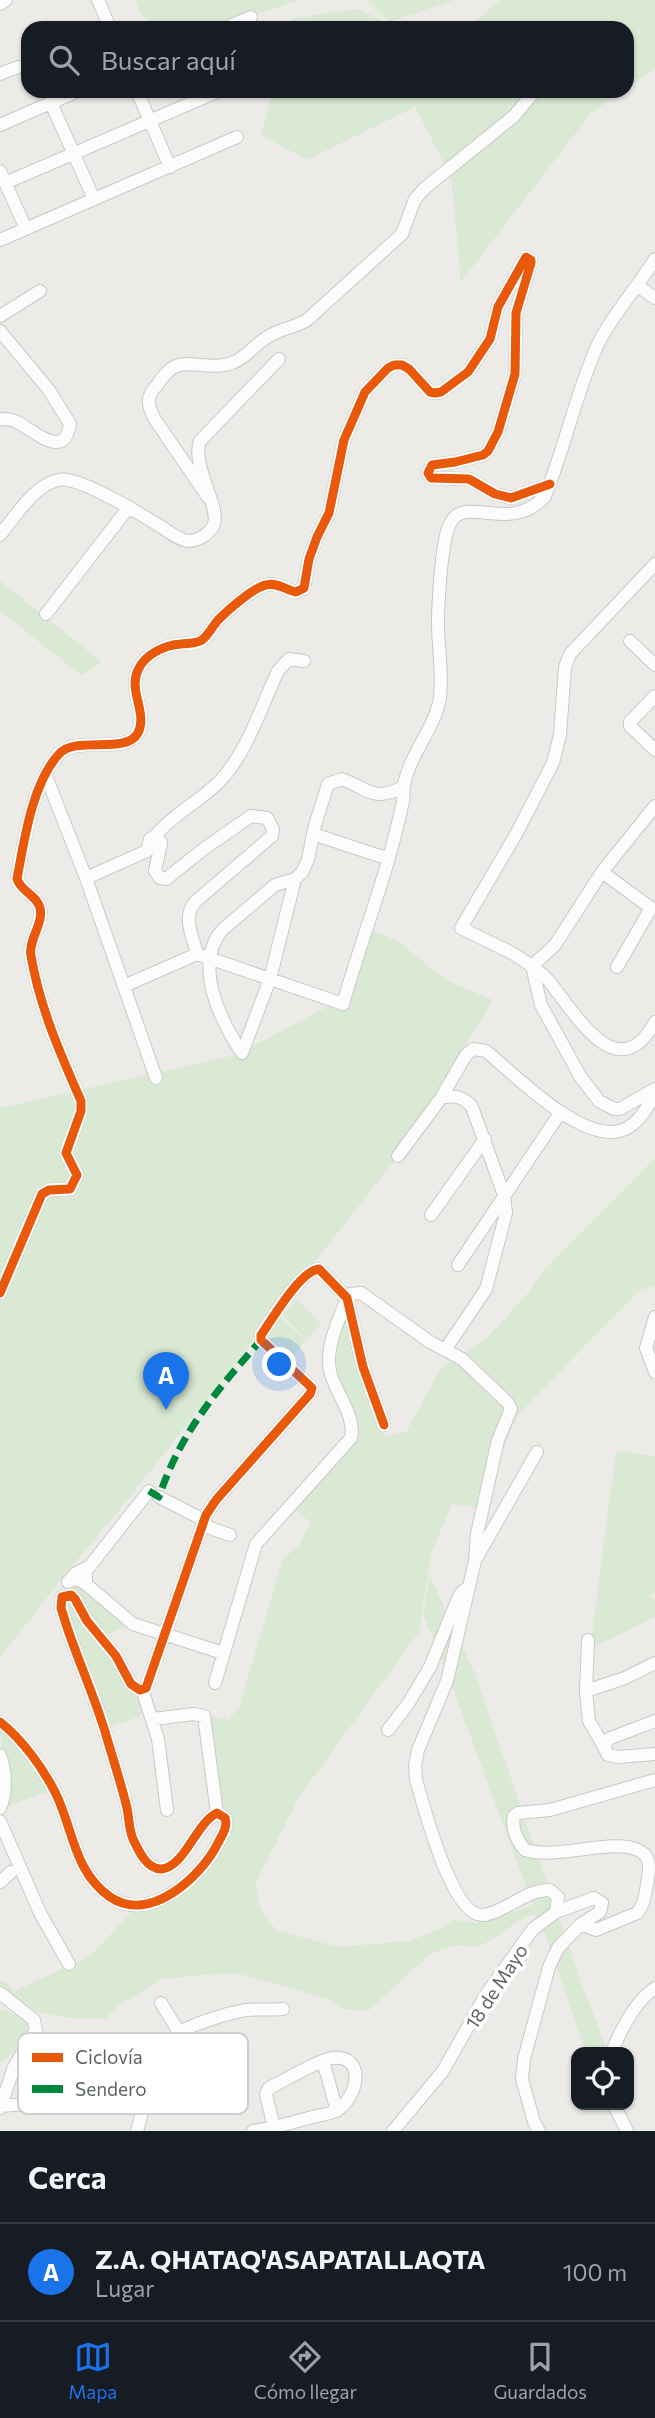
<!DOCTYPE html>
<html lang="es">
<head>
<meta charset="utf-8">
<style>
  :root { --surface:#171b24; --page:#20242c; --text:#f1f3f6; --muted:#9ea1a6; --line:#363941; --accent:#1a73e8 }
  body { margin:0; font-family:Commissioner,sans-serif; background:var(--page); color:var(--text) }
  .controls { position:absolute; right:21px; bottom:21px; display:grid; overflow:hidden; border-radius:14px; box-shadow:0 2px 5px #0004 }
  .controls button { width:63px; height:63px; display:grid; place-items:center; padding:0; border:0; border-bottom:2px solid var(--line); background:var(--surface); color:var(--text); font:35px sans-serif }
  .you { position:absolute; left:280px; top:1365px; width:24px; height:24px; margin:-18px; border:5px solid #fff; border-radius:50%; background:#1a73e8; box-shadow:0 0 0 10px #1a73e833 }
  .badge { display:grid; place-items:center; width:46px; height:46px; border-radius:50%; background:var(--accent); color:#fff; font-size:23px; font-weight:700 }
  .pin { position:absolute; translate:-50% -58px; filter:drop-shadow(0 2px 4px #0008) }
  .pin::after { content:''; position:absolute; top:37px; width:24px; height:21px; background:inherit; clip-path:polygon(0 0,100% 0,50% 100%) }
  .list { margin:0; padding:0; list-style:none }
  h2 { display:flex; justify-content:space-between; align-items:center; height:91px; margin:0; padding:0 28px; font-size:30px }
  h2 small { font-size:23px; font-weight:400; color:var(--muted) }
  .list li { display:grid; grid-template-columns:46px 1fr auto; gap:21px; align-items:center; box-sizing:border-box; height:98px; padding:0 28px; border-top:2px solid var(--line) }
  .list b { display:block; font-size:26px; white-space:nowrap }
  .list p { margin:0; font-size:23px; white-space:nowrap; color:var(--muted) }
  .list em { font-size:23px; font-style:normal; color:var(--muted) }
  .icon { flex:none; width:38px; height:38px; fill:none; stroke:currentColor; stroke-width:2; stroke-linecap:round; stroke-linejoin:round }
  .map { position:relative; flex:none; width:655px; height:2131px; overflow:hidden }
  .search { position:absolute; background:var(--surface); box-shadow:0 2px 5px #0004; left:21px; right:21px; top:21px; height:77px; display:flex; align-items:center; gap:18px; box-sizing:border-box; padding:0 24px; border-radius:21px; color:var(--muted); font-size:26px }
  .sheet { height:189px; background:var(--surface) }
  nav { display:flex; justify-content:space-around; align-items:center; box-sizing:border-box; height:98px; border-top:2px solid var(--line); background:var(--surface); font-size:19px; color:var(--muted) }
  nav a { display:grid; justify-items:center; gap:4px }
  nav .on { color:var(--accent) }
  .map>svg:first-child { display:block }
</style>
</head>
<body>
<div class="map">
<svg width="655" height="2131" viewBox="0 0 655 2131">
  <rect width="100%" height="100%" fill="#edebe8"/>
  <!-- green -->
  <path fill="#d9e9d3" d="M 136,0 L 298,0 C 264,12 170,49 142,15 C 139,12 138,4 136,0 Z
    M 367,0 L 454,0 L 389,22 Z
    M 501,0 L 655,0 L 655,68 L 627,88 L 627,28 L 465,28 Z
    M 358,9 L 400,28 L 291,28 L 294,18 Z
    M 273,91 L 622,91 L 591,113 L 461,282 L 451,177 L 415,107 L 307,160 L 261,135 Z
    M 0,581 L 102,662 L 82,676 L 0,611 Z
    M 369,929 L 398,941 L 447,981 L 493,1000 L 398,1156 L 130,1497 L 63,1577 L 0,1658 L 0,1108 L 236,1055 L 338,1001 Z
    M 655,1158 L 655,1286 L 639,1290 L 517,1416 L 478,1507 L 452,1504 L 431,1554 L 419,1632 L 299,1797 L 255,1884 L 261,1909 L 276,1930 L 338,1947 L 408,1941 L 443,1928 L 453,1920 L 476,1923 L 532,1906 L 537,1916 L 443,1662 L 423,1615 L 430,1576 L 475,1674 L 584,1990 L 608,2052 L 586,2052 L 547,1940 L 534,1915 L 526,1916 L 486,1943 L 473,1947 L 458,1945 L 440,1950 L 428,1956 L 368,2011 L 342,2009 L 326,1998 L 240,1974 L 214,1974 L 162,1979 L 118,2006 L 105,2019 C 63,2018 32,2018 0,1987 L 0,1980 L 6,1982 L 14,1991 L 91,1956 L 132,1911 L 160,1903 L 217,1855 L 221,1809 L 208,1716 L 229,1720 L 240,1705 L 282,1560 L 298,1546 L 311,1523 L 292,1507 L 354,1439 L 335,1367 L 338,1339 L 345,1316 L 384,1436 L 406,1432 L 441,1368 L 490,1335 L 528,1293 L 538,1277 Z
    M 298,1300 L 322,1325 L 306,1339 L 282,1315 Z
    M 281,1317 L 306,1341 L 289,1358 L 265,1333 Z
    M 616,1451 L 655,1456 L 655,1593 L 651,1595 L 655,1602 L 655,1617 L 590,1649 Z
    M 77,1582 L 127,1625 L 106,1636 L 70,1590 L 62,1588 L 69,1583 Z
    M 70,1605 L 74,1607 L 86,1631 L 106,1652 L 127,1686 L 132,1693 L 141,1696 L 145,1708 L 139,1717 L 107,1728 L 65,1609 Z
    M 0,1728 L 41,1777 L 49,1791 L 6,1807 Z
    M 0,2009 C 7,2012 21,2015 26,2022 C 34,2034 10,2057 0,2063 Z"/>
  <g fill="none" stroke-linecap="round" stroke-linejoin="round">
    <defs>
      <path id="minor" d="M 98,0 L 110,28
        M 0,4 L 6,0
        M 225,28 L 251,17
        M 0,74 L 18,67
        M 137,91 L 170,167
        M 51,103 L 94,199
        M 0,125 L 78,91
        M 0,171 L 26,229
        M 5,183 L 219,91
        M 0,240 L 237,137
        M 638,286 L 655,298
        M 0,316 L 40,291
        M 0,331 L 49,390 L 70,424 C 64,462 32,429 17,422 C 11,419 6,419 0,419
        M 208,497 L 154,418 C 147,404 146,397 157,385 C 162,378 167,370 176,366 C 189,360 215,371 234,362 C 249,356 258,340 273,334 C 284,328 296,327 307,320 L 402,234 L 415,199 L 425,188 L 514,116 L 535,91
        M 0,535 C 15,517 33,486 58,480 C 78,475 140,514 160,526 C 168,531 178,540 188,541 C 198,541 210,534 214,524 C 220,506 191,465 200,441 L 279,359
        M 655,564 L 570,654 L 565,667 L 560,735 L 553,763 L 515,836 L 461,928 L 512,953 L 532,966 L 555,945 L 602,872 L 655,806
        M 46,614 L 129,507
        M 630,641 L 655,665
        M 655,696 L 630,722 L 630,726 L 655,750
        M 46,776 L 86,878 L 156,1078
        M 313,834 L 389,859
        M 156,835 C 173,814 199,802 219,782 C 247,753 261,707 278,671 L 289,659 L 304,661
        M 602,872 L 651,908 L 617,967
        M 86,878 L 147,851 L 150,839 L 156,835 L 161,843 L 155,871 L 160,878 L 166,879 L 205,848 L 251,816 L 267,818 L 273,829 L 272,836 L 195,902 C 182,917 193,937 197,954
        M 124,986 L 197,954 L 343,1004 C 362,937 389,870 403,801 C 404,796 403,790 404,785 C 410,753 436,727 440,697 C 443,672 438,648 438,623 C 438,602 440,580 442,560 C 444,547 445,530 453,519 C 468,498 513,533 545,496 C 565,447 576,393 598,344 C 613,314 637,288 655,259
        M 655,1022 C 619,1088 578,1018 552,985 C 547,977 539,972 532,966 L 541,1005 L 580,1076 L 599,1101 L 614,1109 L 620,1109 L 655,1089
        M 242,1053 C 220,1020 193,965 222,930 L 275,885 L 295,879 L 303,871 L 308,859 L 315,825 L 328,784 L 342,779 C 370,790 372,802 404,787
        M 242,1053 L 270,979 L 295,879
        M 441,1098 C 454,1095 463,1096 472,1107 L 504,1195 L 506,1213 L 486,1289 L 445,1350
        M 398,1156 L 441,1098 L 466,1055 L 473,1049 L 486,1051 C 516,1076 573,1134 613,1132 C 635,1131 647,1109 655,1093
        M 431,1215 L 485,1139
        M 458,1265 L 560,1113
        M 0,1293 L 42,1194 L 49,1190 L 70,1189 L 77,1175 L 66,1153 L 81,1111 L 81,1101 C 60,1053 40,1008 31,956 C 28,939 44,924 40,908 C 37,895 21,892 17,879 C 24,842 32,783 59,754 C 76,735 126,755 138,733 C 148,713 128,691 138,670 C 145,654 165,645 181,644 C 188,643 196,644 202,640 C 209,635 213,625 219,619 C 228,610 254,587 266,585 C 277,582 286,590 296,592 L 304,588 L 309,559 L 317,537 L 329,513 L 344,440 L 365,392 L 388,368 L 394,365 L 402,365 L 409,369 L 430,392 L 435,393 L 441,392 L 468,372 L 490,339 L 498,307 L 526,257 L 531,260 L 531,263 L 516,313 L 515,374 L 498,432 L 488,451 L 483,455 L 455,462 L 432,465 L 428,473 L 431,478 L 469,479 L 495,494 L 511,498 L 550,484
        M 655,1317 L 646,1348 L 655,1372
        M 149,1491 L 86,1571 L 86,1584 L 133,1624 L 223,1653
        M 159,1497 L 204,1520
        M 202,1525 L 230,1535
        M 477,1557 L 537,1452
        M 86,1584 L 76,1579 L 68,1582 L 76,1573 L 88,1567
        M 215,1683 L 256,1544 L 351,1438 C 356,1415 335,1393 330,1371 C 325,1348 339,1319 347,1298 L 350,1294 L 361,1293 L 430,1342 L 462,1359 L 508,1403 L 511,1409 L 498,1440 L 477,1534 L 475,1561 L 447,1681 L 418,1750 L 415,1765 L 416,1780 C 424,1806 452,1919 484,1915 C 508,1911 524,1890 550,1890 L 558,1897 L 556,1912
        M 142,1689 L 158,1739 L 167,1810
        M 586,1691 L 588,1640
        M 153,1719 L 194,1714 L 204,1716 L 217,1813
        M 655,1721 L 608,1739 L 604,1747 L 608,1755 L 618,1757 L 655,1754
        M 0,1722 C 22,1739 43,1768 56,1794 C 73,1829 74,1872 110,1897 C 150,1924 201,1877 218,1843 C 222,1835 228,1827 225,1818 L 217,1813 C 196,1823 185,1866 162,1869 C 147,1870 138,1850 133,1839 C 129,1830 129,1818 127,1808 C 121,1783 113,1759 106,1735 C 95,1697 78,1661 66,1624 L 61,1608 L 62,1597 L 71,1595 L 75,1599 L 87,1621 L 116,1656 L 131,1684 L 140,1690 L 146,1688 L 206,1515 L 216,1500 L 310,1394 L 312,1388 L 261,1340 L 261,1335 C 273,1318 300,1271 319,1269 L 347,1298 L 363,1367 L 384,1425
        M 388,1730 L 408,1704 L 430,1667 L 459,1596 L 464,1590
        M 604,1747 L 589,1721 L 586,1691 L 625,1678 L 655,1663
        M 0,1755 C 6,1771 7,1793 0,1808
        M 0,1821 L 40,1913 L 69,1964
        M 0,1882 L 11,1872
        M 581,1924 L 596,1930 L 637,1913 C 645,1904 646,1890 648,1878 C 650,1866 650,1855 638,1850 C 613,1838 556,1860 525,1850 C 517,1841 511,1828 514,1816 L 518,1813 L 550,1810 L 655,1780
        M 0,1993 L 34,2020 L 36,2030 L 14,2067 L 0,2108
        M 161,2003 L 179,2032
        M 125,2040 L 154,2078
        M 27,2046 L 77,2051
        M 612,2052 C 620,2031 636,2000 655,1988
        M 323,2061 L 337,2111
        M 614,2105 L 627,2131
        M 0,2106 L 42,2103 L 74,2098 L 123,2098
        M 137,2131 C 146,2100 153,2061 175,2036 C 184,2026 232,2012 246,2010 C 258,2009 271,2010 283,2009
        M 253,2131 C 274,2128 295,2122 316,2116 C 322,2115 331,2114 337,2110 C 358,2098 367,2054 332,2058 C 318,2060 284,2081 269,2088 L 266,2094 L 274,2128
        M 393,2131 L 443,2071 L 487,1993 L 533,1929 L 556,1912 L 594,1898 L 602,1903 L 600,1912 L 581,1924 L 558,1948 L 549,1967 L 524,2059 L 522,2079 L 534,2122 L 539,2131"/>
    </defs>
    <!-- minor casing -->
    <use href="#minor" stroke="#c9c9c9" stroke-width="14"/>
    <!-- minor -->
    <use href="#minor" stroke="#fcfcfc" stroke-width="12"/>
    <!-- quiet -->
    <path stroke="#00873e" stroke-width="7" stroke-dasharray="14 7" stroke-linecap="butt" d="M 149,1491 L 159,1497 C 180,1433 217,1390 261,1340"/>
    <defs>
      <path id="cycleway" d="M 0,1293 L 42,1194 L 49,1190 L 70,1189 L 77,1175 L 66,1153 L 81,1111 L 81,1101 C 60,1053 40,1008 31,956 C 28,939 44,924 40,908 C 37,895 21,892 17,879 C 24,842 32,783 59,754 C 76,735 126,755 138,733 C 148,713 128,691 138,670 C 145,654 165,645 181,644 C 188,643 196,644 202,640 C 209,635 213,625 219,619 C 228,610 254,587 266,585 C 277,582 286,590 296,592 L 304,588 L 309,559 L 317,537 L 329,513 L 344,440 L 365,392 L 388,368 L 394,365 L 402,365 L 409,369 L 430,392 L 435,393 L 441,392 L 468,372 L 490,339 L 498,307 L 526,257 L 531,260 L 531,263 L 516,313 L 515,374 L 498,432 L 488,451 L 483,455 L 455,462 L 432,465 L 428,473 L 431,478 L 469,479 L 495,494 L 511,498 L 550,484
        M 0,1722 C 22,1739 43,1768 56,1794 C 73,1829 74,1872 110,1897 C 150,1924 201,1877 218,1843 C 222,1835 228,1827 225,1818 L 217,1813 C 196,1823 185,1866 162,1869 C 147,1870 138,1850 133,1839 C 129,1830 129,1818 127,1808 C 121,1783 113,1759 106,1735 C 95,1697 78,1661 66,1624 L 61,1608 L 62,1597 L 71,1595 L 75,1599 L 87,1621 L 116,1656 L 131,1684 L 140,1690 L 146,1688 L 206,1515 L 216,1500 L 310,1394 L 312,1388 L 261,1340 L 261,1335 C 273,1318 300,1271 319,1269 L 347,1298 L 363,1367 L 384,1425"/>
    </defs>
    <!-- cycleway casing -->
    <use href="#cycleway" stroke="#fff" stroke-width="13"/>
    <!-- cycleway -->
    <use href="#cycleway" stroke="#e8590c" stroke-width="9"/>
  </g>
  <g text-anchor="middle" dominant-baseline="central" stroke-width="7" stroke-linejoin="round" paint-order="stroke">
    <!-- street labels -->
    <g font-size="19" fill="#5d6366" stroke="#fff">
      <text transform="translate(496 1986) rotate(-57)">18 de Mayo</text>
    </g>
  </g>
  <!-- legend -->
  <rect x="18" y="2033" width="230" height="81" rx="10" fill="#fff" stroke="#ced0d1" stroke-width="2"/>
  <rect x="32" y="2053" width="31" height="9" fill="#e8590c"/>
  <rect x="32" y="2085" width="31" height="8" fill="#00873e"/>
  <g font-size="19" fill="#5d6366">
    <text x="75" y="2064">Ciclovía</text>
    <text x="75" y="2096">Sendero</text>
  </g>
</svg>
<div class="controls">
<button><svg class="icon" aria-label="locate" viewBox="0 0 24 24"><circle cx="12" cy="12" r="6"/><path d="M12 2v4M12 18v4M2 12h4M18 12h4"/></svg></button>
</div>
<div class="you"></div>
<div class="pin badge" style="left:166px;top:1410px">A</div>
<div class="search"><svg class="icon" aria-label="search" viewBox="0 0 24 24"><circle cx="10" cy="10" r="6"/><path d="M15 15l6 6"/></svg>Buscar aquí</div>
</div>
<section class="sheet">
<h2>Cerca<small></small></h2>
<ul class="list">
<li><span class="badge">A</span><div><b>Z.A. QHATAQ'ASAPATALLAQTA</b><p>Lugar</p></div><em>100 m</em></li>
</ul>
</section>
<nav>
<a class="on"><svg class="icon" aria-label="map" viewBox="0 0 24 24"><path d="M3 6l6-2 6 2 6-2v14l-6 2-6-2-6 2zM9 4v14M15 6v14"/></svg>Mapa</a>
<a><svg class="icon" aria-label="directions" viewBox="0 0 24 24"><path d="M12 3l9 9-9 9-9-9zM9 14v-3h6M13 9l2 2-2 2"/></svg>Cómo llegar</a>
<a><svg class="icon" aria-label="saved" viewBox="0 0 24 24"><path d="M7 4h10v16l-5-4-5 4z"/></svg>Guardados</a>
</nav>
</body>
</html>
